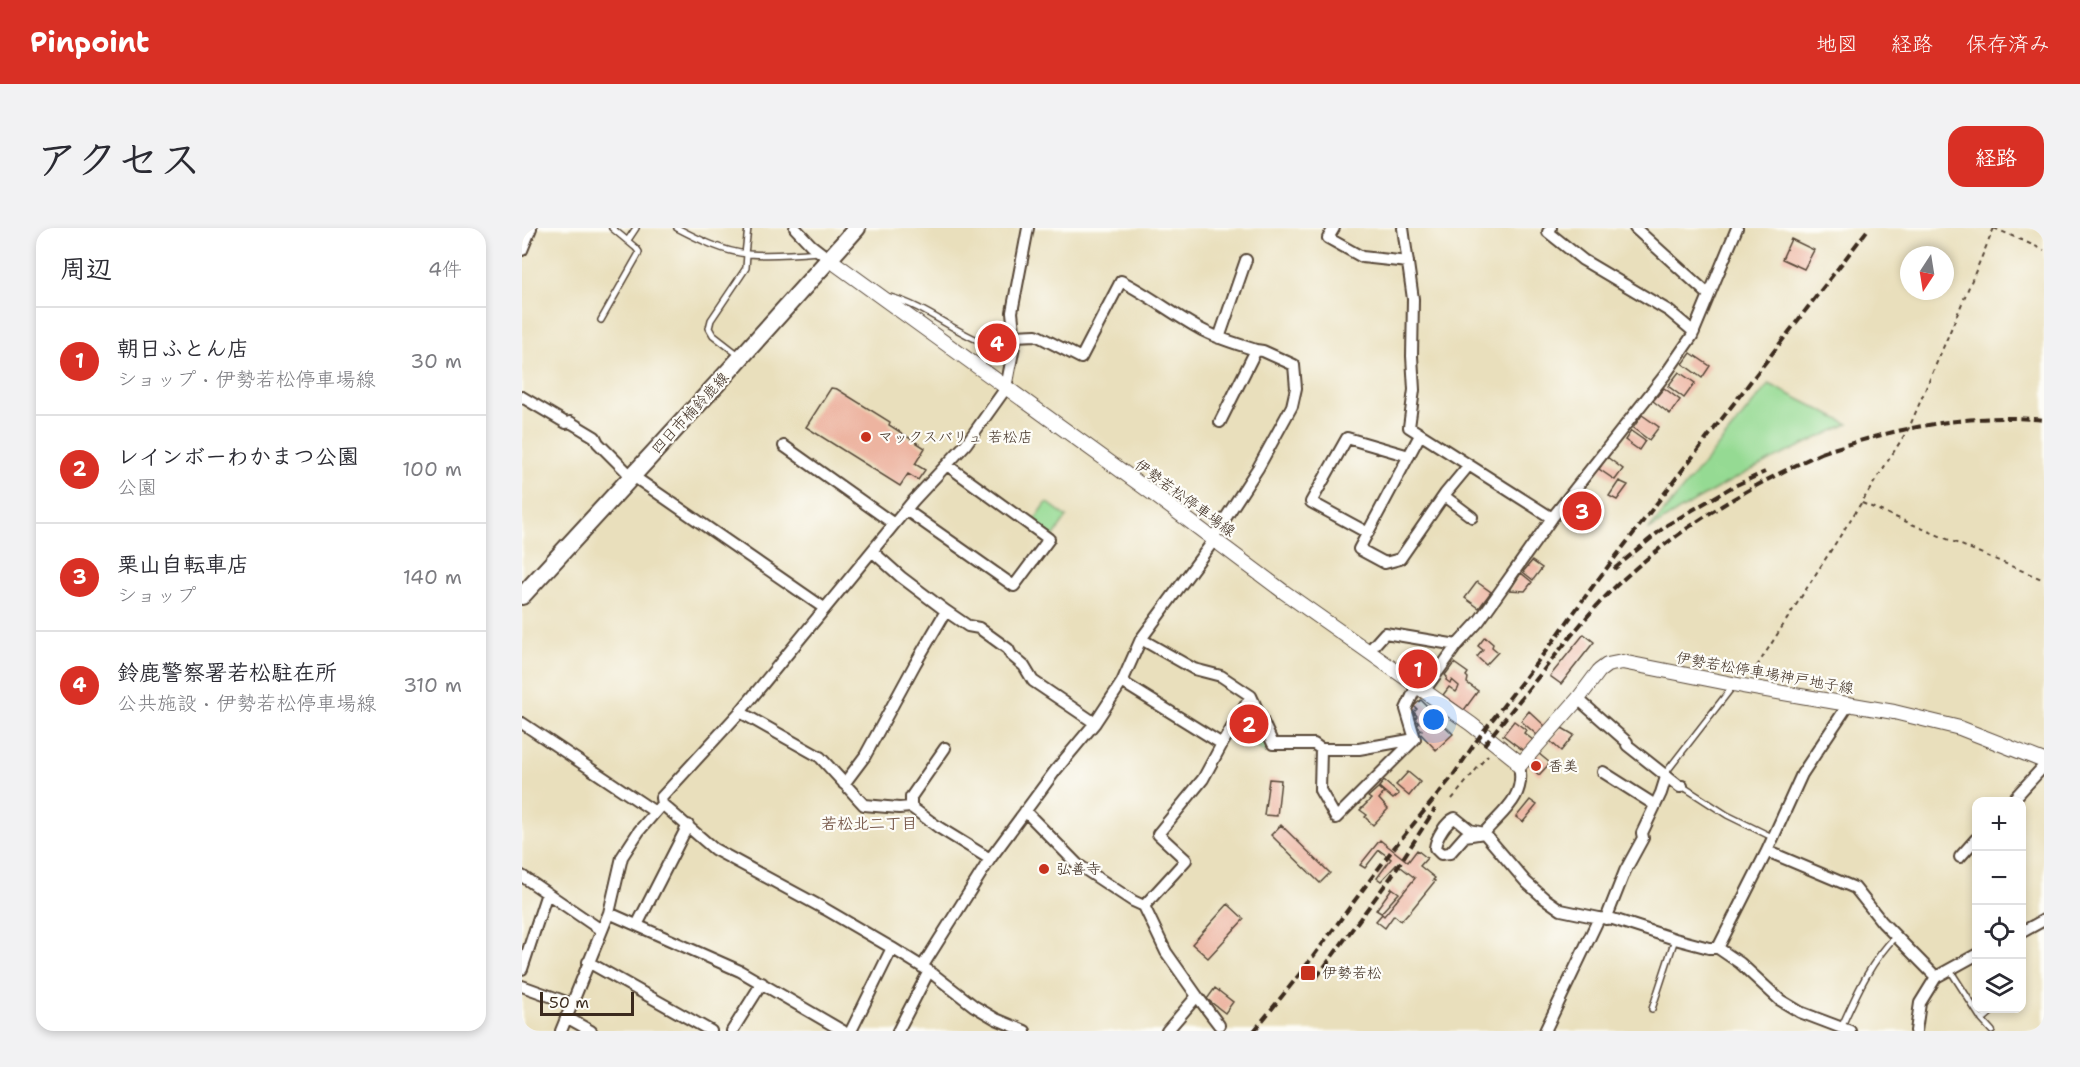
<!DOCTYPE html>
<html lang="ja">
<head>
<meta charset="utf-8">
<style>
  :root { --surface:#fff; --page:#f2f2f3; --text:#2b2b33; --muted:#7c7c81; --line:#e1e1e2; --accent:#d93025 }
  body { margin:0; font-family:"Shantell Sans","Klee One",sans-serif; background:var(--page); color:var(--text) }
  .controls { position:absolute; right:18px; bottom:18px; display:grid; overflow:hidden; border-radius:12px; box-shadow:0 3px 9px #0003 }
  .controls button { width:54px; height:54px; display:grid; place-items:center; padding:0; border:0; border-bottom:2px solid var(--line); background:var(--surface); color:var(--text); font:30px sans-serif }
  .compass { position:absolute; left:1378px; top:18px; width:54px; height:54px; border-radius:50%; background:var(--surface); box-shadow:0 3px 9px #0003; rotate:192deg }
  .scale { position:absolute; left:18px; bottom:15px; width:94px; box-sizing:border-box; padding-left:6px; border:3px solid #3b2a1e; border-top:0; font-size:16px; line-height:21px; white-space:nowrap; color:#3b2a1e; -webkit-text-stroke:4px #fdfcf7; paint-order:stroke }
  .you { position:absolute; left:912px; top:492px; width:21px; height:21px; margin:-15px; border:4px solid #fff; border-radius:50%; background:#1a73e8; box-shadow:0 0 0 9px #1a73e833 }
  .badge { display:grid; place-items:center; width:39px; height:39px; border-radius:50%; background:var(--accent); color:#fff; font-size:20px; font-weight:700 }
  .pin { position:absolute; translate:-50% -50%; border:3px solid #fff; box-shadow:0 2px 6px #0006 }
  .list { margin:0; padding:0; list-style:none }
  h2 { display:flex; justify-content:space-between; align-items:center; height:78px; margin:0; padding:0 24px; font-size:26px }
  h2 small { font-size:20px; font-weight:400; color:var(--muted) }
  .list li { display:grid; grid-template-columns:39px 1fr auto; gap:18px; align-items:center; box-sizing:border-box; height:108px; padding:0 24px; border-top:2px solid var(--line) }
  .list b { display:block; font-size:22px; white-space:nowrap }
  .list p { margin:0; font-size:20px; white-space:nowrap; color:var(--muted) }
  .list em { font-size:20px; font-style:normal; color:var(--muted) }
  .icon { flex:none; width:33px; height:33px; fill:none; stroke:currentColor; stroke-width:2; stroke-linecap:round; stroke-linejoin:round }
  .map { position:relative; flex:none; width:1522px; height:803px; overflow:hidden; border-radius:18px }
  header { display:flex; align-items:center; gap:36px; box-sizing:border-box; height:84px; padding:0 30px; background:var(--accent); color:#fff }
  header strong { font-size:28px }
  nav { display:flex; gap:33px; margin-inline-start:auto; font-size:21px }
  .intro { display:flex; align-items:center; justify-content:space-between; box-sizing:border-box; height:144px; padding:0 36px }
  h1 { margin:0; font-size:42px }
  .button { padding:15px 27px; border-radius:18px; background:var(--accent); color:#fff; font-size:21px; font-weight:700 }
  main { display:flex; gap:36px; padding:0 36px }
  aside { flex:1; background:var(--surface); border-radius:18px; box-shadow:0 3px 9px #0003 }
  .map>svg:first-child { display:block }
</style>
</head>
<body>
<header>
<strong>Pinpoint</strong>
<nav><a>地図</a><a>経路</a><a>保存済み</a></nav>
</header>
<div class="intro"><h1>アクセス</h1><a class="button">経路</a></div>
<main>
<aside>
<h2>周辺<small>4件</small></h2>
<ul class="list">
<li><span class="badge">1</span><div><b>朝日ふとん店</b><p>ショップ · 伊勢若松停車場線</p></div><em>30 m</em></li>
<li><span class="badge">2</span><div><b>レインボーわかまつ公園</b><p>公園</p></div><em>100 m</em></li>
<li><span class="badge">3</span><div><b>栗山自転車店</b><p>ショップ</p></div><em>140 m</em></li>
<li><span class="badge">4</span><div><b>鈴鹿警察署若松駐在所</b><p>公共施設 · 伊勢若松停車場線</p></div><em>310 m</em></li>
</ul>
</aside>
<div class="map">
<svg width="1522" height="803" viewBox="0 0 1522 803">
  <rect width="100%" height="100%" fill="#fdfcf7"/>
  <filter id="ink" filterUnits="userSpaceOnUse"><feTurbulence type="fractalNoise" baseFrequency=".0167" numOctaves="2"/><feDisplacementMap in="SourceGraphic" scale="12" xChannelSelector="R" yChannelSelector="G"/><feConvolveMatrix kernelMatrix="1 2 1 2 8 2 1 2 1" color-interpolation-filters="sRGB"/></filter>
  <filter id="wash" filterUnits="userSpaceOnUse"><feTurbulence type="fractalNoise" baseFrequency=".008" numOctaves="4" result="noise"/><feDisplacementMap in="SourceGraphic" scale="24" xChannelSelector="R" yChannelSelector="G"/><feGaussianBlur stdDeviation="1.35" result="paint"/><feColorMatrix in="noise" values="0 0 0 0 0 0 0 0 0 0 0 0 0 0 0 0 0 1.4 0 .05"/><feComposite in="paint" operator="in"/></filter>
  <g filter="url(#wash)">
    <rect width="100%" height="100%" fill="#e9dfbc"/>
    <!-- green -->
    <path fill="#95da93" stroke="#688258" stroke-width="1.5" d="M 1247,156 L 1326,196 C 1256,228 1190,259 1126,303 Z
      M 525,274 L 545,289 L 531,309 L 511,294 Z
      M 726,482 L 733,483 L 742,506 L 745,526 L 711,505 Z"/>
    <g id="blocks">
      <!-- building -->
      <path fill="#edb4a0" d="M 1269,11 L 1292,22 L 1282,41 L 1260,31 Z
        M 1169,125 L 1188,138 L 1180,150 L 1161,136 Z
        M 1157,144 L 1173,155 L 1162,170 L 1146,158 Z
        M 309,160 L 315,161 L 368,194 L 367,197 L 403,220 L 393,236 L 403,242 L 396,252 L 386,246 L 378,258 L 284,199 Z
        M 1142,160 L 1158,172 L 1148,186 L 1131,173 Z
        M 1120,187 L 1137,199 L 1127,212 L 1111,200 Z
        M 1109,203 L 1123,213 L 1117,222 L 1103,212 Z
        M 1085,229 L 1101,241 L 1093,252 L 1077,241 Z
        M 1097,253 L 1106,257 L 1095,272 L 1087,268 Z
        M 1058,268 L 1072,277 L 1060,294 L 1046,285 Z
        M 1010,333 L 1020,340 L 1011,352 L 1001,344 Z
        M 999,345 L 1010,354 L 1003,363 L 988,362 Z
        M 955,354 L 969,364 L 957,380 L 943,370 Z
        M 1062,406 L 1072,414 L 1039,456 L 1028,448 Z
        M 963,409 L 971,416 L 970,419 L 976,424 L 964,437 L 955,429 L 961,422 L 956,418 Z
        M 932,435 L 946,445 L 944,448 L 946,450 L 945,455 L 956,463 L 942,482 L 921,467 L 927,459 L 934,464 L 936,461 L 937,458 L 930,452 L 928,455 L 924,452 L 925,449 L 923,447 Z
        M 899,472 L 907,480 L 909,480 L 919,491 L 918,493 L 931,506 L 914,522 L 897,504 L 900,502 L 895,498 L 897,495 L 893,491 L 895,488 L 892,484 L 895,481 L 892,478 Z
        M 1007,483 L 1023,498 L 1015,507 L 999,493 Z
        M 992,493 L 1004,502 L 1002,505 L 1011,512 L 1002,523 L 981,507 Z
        M 1040,500 L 1052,507 L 1039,523 L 1028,513 Z
        M 1016,525 L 1028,535 L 1017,547 L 1006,537 Z
        M 886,544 L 898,554 L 887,568 L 874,557 Z
        M 747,551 L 759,552 L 755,588 L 742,587 Z
        M 862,553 L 877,566 L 871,571 L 857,559 Z
        M 856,560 L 862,565 L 857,571 L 866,581 L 851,597 L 843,589 L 845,587 L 838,582 L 849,571 L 846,569 Z
        M 1008,572 L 1015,577 L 1001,594 L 994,589 Z
        M 759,597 L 808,645 L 798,655 L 749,607 Z
        M 858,612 L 886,634 L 895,622 L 905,630 L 898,638 L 913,650 L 911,652 L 913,653 L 887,685 L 886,685 L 879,693 L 872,687 L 863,700 L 854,693 L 860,686 L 862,688 L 893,650 L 875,636 L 859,653 L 855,650 L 869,631 L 857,622 L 843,640 L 838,637 Z
        M 870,660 L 877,665 L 859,685 L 854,682 Z
        M 706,676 L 722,691 L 686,730 L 670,716 Z
        M 693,760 L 711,774 L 703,785 L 685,771 Z"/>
    </g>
  </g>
  <g filter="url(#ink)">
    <use href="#blocks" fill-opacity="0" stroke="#554536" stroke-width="1.5"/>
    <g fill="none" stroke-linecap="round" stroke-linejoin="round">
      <defs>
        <path id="service" d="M 155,0 C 176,11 202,24 226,26 C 249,28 273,26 296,24
          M 106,12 L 114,0
          M 223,26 L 226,0
          M 368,69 C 402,78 428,101 460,114 C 469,118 482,118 492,121
          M 79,92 L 116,27 L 117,24 L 114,20 L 90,0
          M 218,128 L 191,107 L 187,100 L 189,92 L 218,49 L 224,40 L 225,26
          M 1142,547 L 1211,458
          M 1160,558 L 1205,587 L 1250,609
          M 1428,742 L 1460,792 L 1470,803
          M 1130,781 L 1153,711
          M 1460,792 L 1474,780
          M 1319,800 C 1334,767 1348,734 1374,708"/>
        <path id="minor" d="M 273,0 L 289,17 L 307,31
          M 812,0 L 806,10 L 840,29 L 886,34
          M 881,0 L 891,71 L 890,128 L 892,162 L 887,199 L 1030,290
          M 1029,0 L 1026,4 L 1061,32 L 1147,83 L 1172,104
          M 1113,0 L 1187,67
          M 0,22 L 9,0
          M 492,108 L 514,107 L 559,130 L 599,53 C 627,67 652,87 680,102 C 697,111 716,116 734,122
          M 697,110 L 724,32
          M 0,169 L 44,195 L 48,194 L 73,209 L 76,215 L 110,249
          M 898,207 L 837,321 L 863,335 L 878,331 L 923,266 L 947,237
          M 262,218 L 372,296
          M 111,248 L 302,380
          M 922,268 L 950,289
          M 384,282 L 492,358 L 527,311 L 425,237
          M 846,305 L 789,274 L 825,210 L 887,228
          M 690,311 L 736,240 L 770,178 L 774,160 L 772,137 L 741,123 L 734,122 L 698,194
          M 350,323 L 379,349 L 424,383 L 446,398 L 457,400 L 486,421 L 489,427 L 502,438 L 511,453 L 573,495
          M 619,411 L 672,441 L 699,448 L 729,468 L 700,516
          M 847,423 L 863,405 L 935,417
          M 600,454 L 700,516 L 681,551 L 636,606 L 664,632 L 622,678
          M 902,463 L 935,417 L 957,393 L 1030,290 L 1143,147 L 1170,108 L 1215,0
          M 729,468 L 751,516 L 792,516 L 799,521 L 837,521 L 893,511 L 884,481 L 895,457
          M 1056,471 L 1105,514 L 1105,517 L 1158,559 L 1160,558
          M 218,484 L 298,529 L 342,577 L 377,580 L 389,579
          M 0,495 L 133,584
          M 423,520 L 389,569 L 389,579 L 416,599 L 468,631
          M 799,521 L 798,562 L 814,590 L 892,512
          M 997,538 C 1004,569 981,583 962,605 L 1004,654 L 1022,670 L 1039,682 L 1077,690 L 1091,691 L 1153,711 L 1187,720 L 1196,720 L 1218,735 L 1258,772 L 1278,784 L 1328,803
          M 1081,544 L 1133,577
          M 322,556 L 343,528 L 393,436 L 424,383
          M 1489,574 L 1522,538
          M 503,583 L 555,636 L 611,673 L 622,678 L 644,724 L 675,768 L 645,803
          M 933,590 L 948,602 L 962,605 L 943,608 L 928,625 L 919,626 L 913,620 C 914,610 924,594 933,590 Z
          M 1245,623 L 1333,660 L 1360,694 L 1414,749
          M 1438,629 L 1454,611
          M 0,648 L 79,702
          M 87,685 L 218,743 L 321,803
          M 1084,691 L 1103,643 L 1121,610 L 1120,605 L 1139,565 L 1144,549
          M 115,697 L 166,597
          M 1500,704 L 1522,692
          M 1196,720 L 1245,623 L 1280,546 L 1326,477
          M 66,734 L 189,803
          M 400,739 L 468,631 L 533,543 L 573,495 L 600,454 L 619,411 L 692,312
          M 0,741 L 25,665
          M 0,758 L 50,776
          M 675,768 L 697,797
          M 44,789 L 69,803
          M 39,803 L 87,685 L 100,629 L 117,603 L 140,576
          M 210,803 L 240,755
          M 329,803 L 370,720
          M 376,803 L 407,743
          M 503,803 L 474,791 L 452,778 L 407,743 L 370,720 L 303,681 L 192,621 L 140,576 L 139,570 L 218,484 L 391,273 L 444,216 L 484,160 L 493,113 L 490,84 L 506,0
          M 1023,803 L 1077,690
          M 1394,803 L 1398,775 L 1414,749 L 1454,727"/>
        <path id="secondary" d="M 307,31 L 630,265 L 762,364 L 949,496 L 993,531 L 997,538 L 1056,471 L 1077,443 L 1085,437 L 1100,434 L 1221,458 L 1372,484 L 1438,500 L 1522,533"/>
        <path id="primary" d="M 0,368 L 205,145 L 335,0"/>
      </defs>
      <!-- service casing -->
      <use href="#service" stroke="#554536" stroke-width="8"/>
      <!-- minor casing -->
      <use href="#minor" stroke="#554536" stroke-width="14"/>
      <!-- secondary casing -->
      <use href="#secondary" stroke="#554536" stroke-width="16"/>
      <!-- primary casing -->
      <use href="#primary" stroke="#554536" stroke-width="20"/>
      <!-- path -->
      <path stroke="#554536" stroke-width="2" stroke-dasharray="4.5 4.5" stroke-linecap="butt" d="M 1472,0 L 1522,22
        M 1340,275 L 1522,352
        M 1230,446 L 1387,200 L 1472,0
        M 930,571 L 966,527"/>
      <!-- service -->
      <use href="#service" stroke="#fff" stroke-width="5"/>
      <!-- minor -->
      <use href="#minor" stroke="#fff" stroke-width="10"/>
      <!-- secondary -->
      <use href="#secondary" stroke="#fff" stroke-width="14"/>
      <!-- primary -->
      <use href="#primary" stroke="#fff" stroke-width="16"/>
      <!-- rail -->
      <path stroke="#3b2a1e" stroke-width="4" stroke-dasharray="9 4.5" stroke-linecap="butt" d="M 1299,225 C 1370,201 1447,184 1522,192
        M 1092,341 L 1145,297 L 1210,259 L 1243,244
        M 962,517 C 984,489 1006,462 1028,434 C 1049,408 1070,381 1094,358 C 1155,300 1229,257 1306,222
        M 794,750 L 869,649 L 913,581
        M 732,803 L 781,742 L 871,621 L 930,549 L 960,505 L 1030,415 L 1071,358 L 1347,0"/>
    </g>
  </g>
  <!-- markers -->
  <g fill="#c8321e" stroke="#fdfcf7" stroke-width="2">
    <circle cx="344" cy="209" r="6"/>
    <circle cx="1014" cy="538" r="6"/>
    <circle cx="522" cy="641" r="6"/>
    <rect x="778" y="737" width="16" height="16" rx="3"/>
  </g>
  <g text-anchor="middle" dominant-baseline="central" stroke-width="4.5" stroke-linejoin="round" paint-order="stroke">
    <!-- street labels -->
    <g font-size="15" fill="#3b2a1e" stroke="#fdfcf7">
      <text transform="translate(168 185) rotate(-47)">四日市楠鈴鹿線</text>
      <text transform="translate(663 270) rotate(36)">伊勢若松停車場線</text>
      <text transform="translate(1243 445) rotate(10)">伊勢若松停車場神戸地子線</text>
    </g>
    <!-- poi labels -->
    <g font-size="15" fill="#3b2a1e" stroke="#fdfcf7" text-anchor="start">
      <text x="356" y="209">マックスバリュ 若松店</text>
      <text x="1026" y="538">香美</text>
      <text x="534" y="641">弘善寺</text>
      <text x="800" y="745">伊勢若松</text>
    </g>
    <!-- neighbourhood labels -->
    <g font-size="16" font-weight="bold" fill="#795a4c" stroke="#fdfcf7">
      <text x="347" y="595">若松北二丁目</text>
    </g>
  </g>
</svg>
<div class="controls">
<button>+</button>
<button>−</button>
<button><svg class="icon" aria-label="locate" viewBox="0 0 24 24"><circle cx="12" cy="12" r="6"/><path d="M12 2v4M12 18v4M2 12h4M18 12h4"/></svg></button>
<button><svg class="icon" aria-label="layers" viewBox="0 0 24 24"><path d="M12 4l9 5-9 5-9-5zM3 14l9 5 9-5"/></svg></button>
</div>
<svg class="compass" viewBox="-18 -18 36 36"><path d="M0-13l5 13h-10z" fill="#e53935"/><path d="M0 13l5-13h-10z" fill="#7c7c81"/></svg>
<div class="scale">50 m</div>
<div class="you"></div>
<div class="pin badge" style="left:896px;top:441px">1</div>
<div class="pin badge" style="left:727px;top:496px">2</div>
<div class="pin badge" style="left:1060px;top:283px">3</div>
<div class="pin badge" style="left:475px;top:115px">4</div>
</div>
</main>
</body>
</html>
